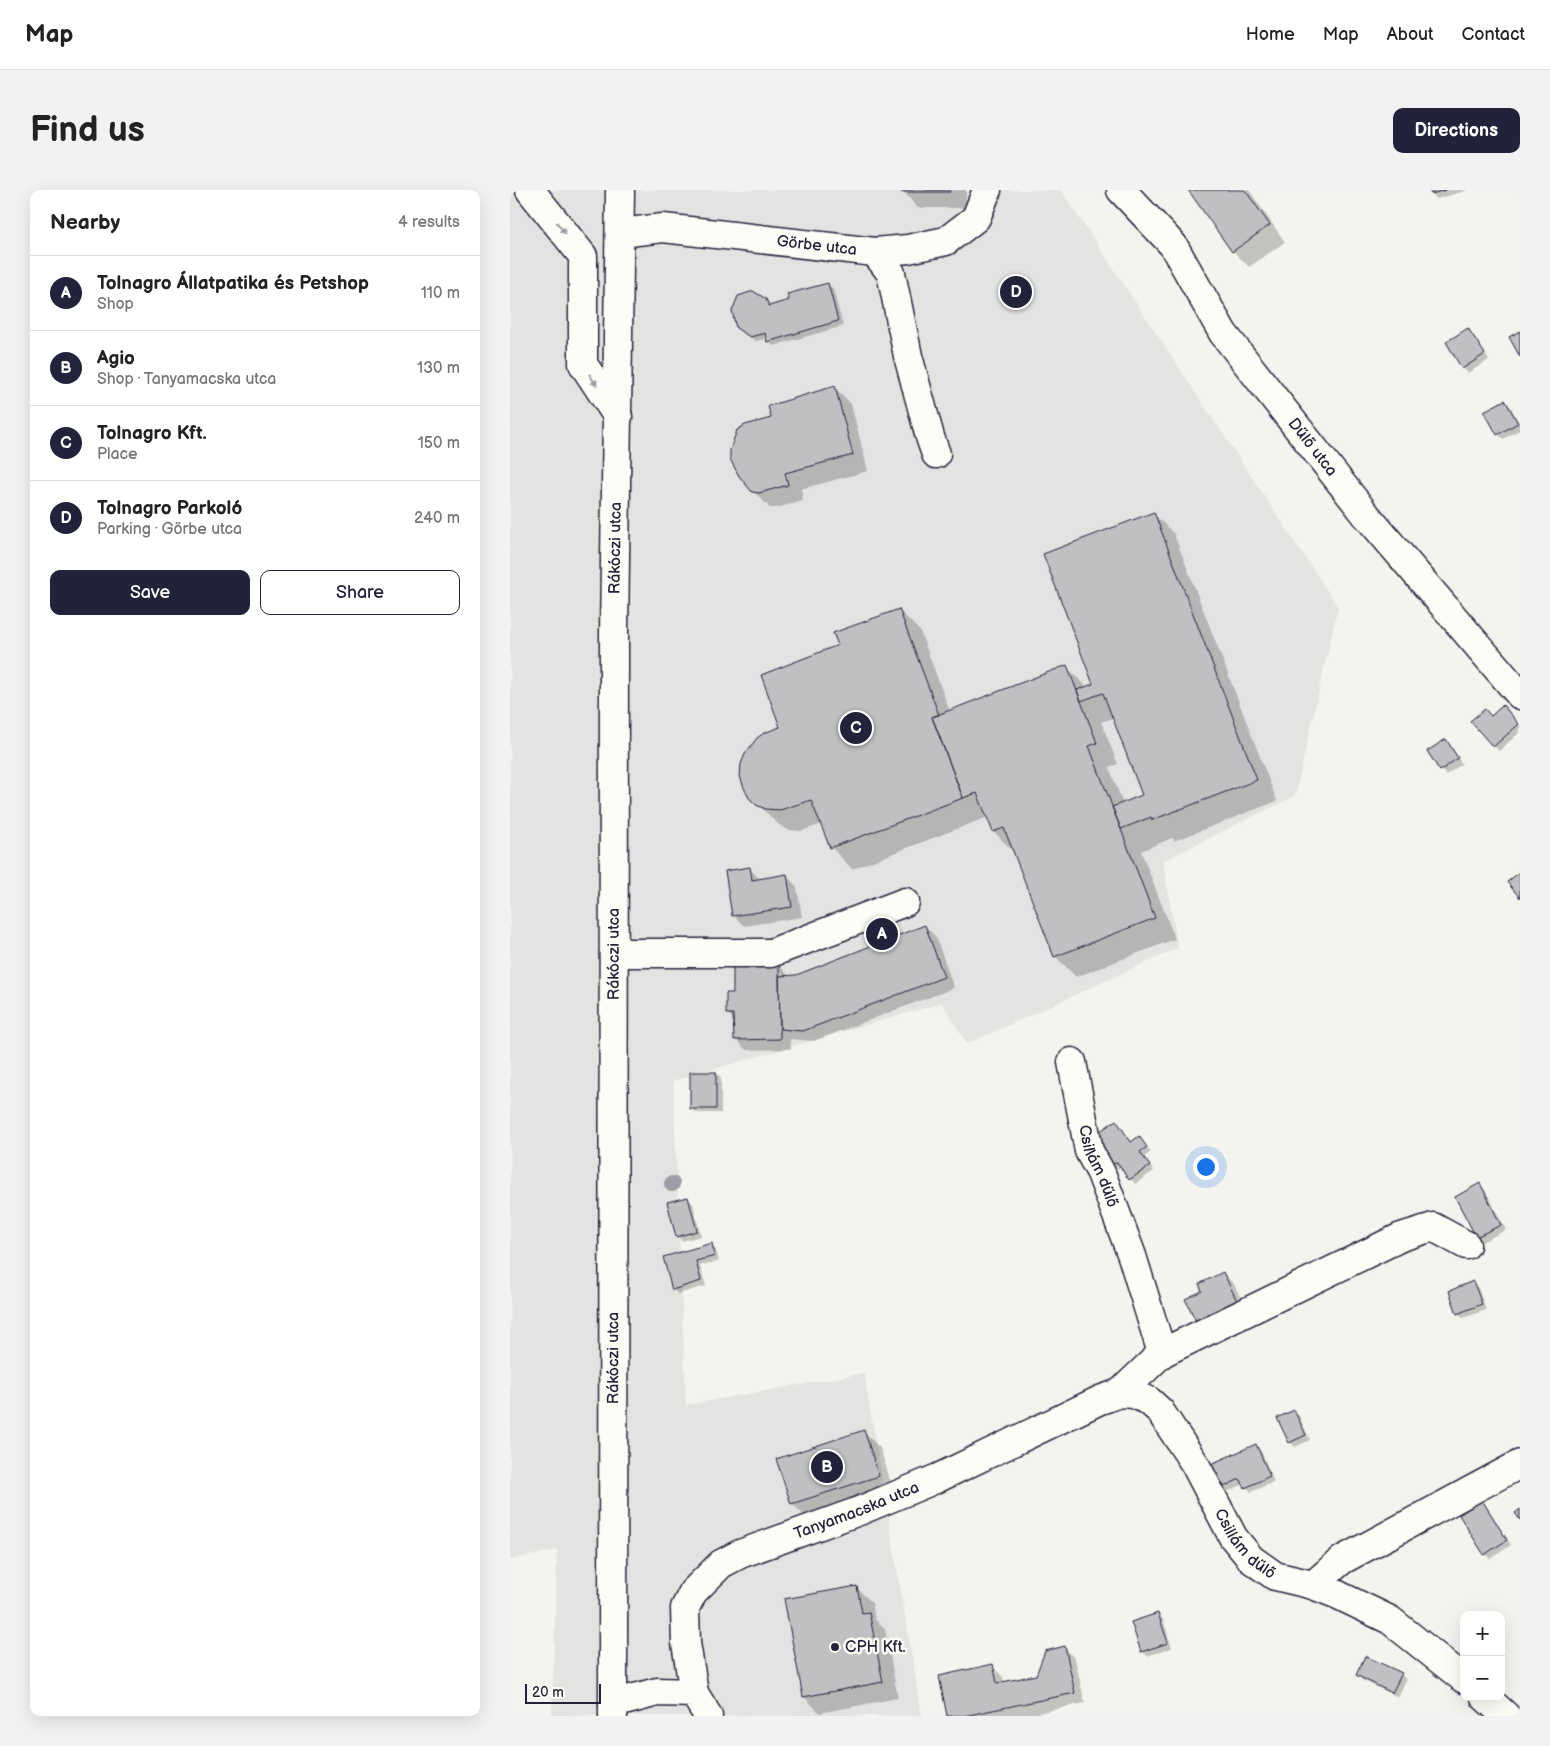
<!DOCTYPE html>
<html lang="en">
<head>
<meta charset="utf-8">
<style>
  :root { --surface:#fff; --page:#f2f2f2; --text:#222; --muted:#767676; --line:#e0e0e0; --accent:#22223b }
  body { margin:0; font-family:"Balsamiq Sans",sans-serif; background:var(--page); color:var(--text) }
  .controls { position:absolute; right:15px; bottom:15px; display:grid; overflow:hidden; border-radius:10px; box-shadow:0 5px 20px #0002 }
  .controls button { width:45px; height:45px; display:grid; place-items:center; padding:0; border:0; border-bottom:1px solid var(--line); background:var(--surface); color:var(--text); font:25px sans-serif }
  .scale { position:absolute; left:15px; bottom:12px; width:76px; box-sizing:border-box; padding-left:5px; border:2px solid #22223b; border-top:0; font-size:14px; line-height:18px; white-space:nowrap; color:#22223b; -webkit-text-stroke:4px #fdfcf7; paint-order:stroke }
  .you { position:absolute; left:695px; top:976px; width:18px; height:18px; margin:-12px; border:4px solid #fff; border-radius:50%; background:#1a73e8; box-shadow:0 0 0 8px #1a73e833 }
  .badge { display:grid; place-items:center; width:32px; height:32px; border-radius:50%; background:var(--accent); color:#fff; font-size:16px; font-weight:700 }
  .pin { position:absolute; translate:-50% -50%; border:2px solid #fff; box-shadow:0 1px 5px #0006 }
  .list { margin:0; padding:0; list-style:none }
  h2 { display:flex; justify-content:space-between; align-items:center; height:65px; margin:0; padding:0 20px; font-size:21px }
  h2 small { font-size:16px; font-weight:400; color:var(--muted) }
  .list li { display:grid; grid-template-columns:32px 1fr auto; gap:15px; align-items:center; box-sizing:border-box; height:75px; padding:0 20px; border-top:1px solid var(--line) }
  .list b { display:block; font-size:19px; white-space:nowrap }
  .list p { margin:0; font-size:16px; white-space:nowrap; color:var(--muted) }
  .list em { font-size:16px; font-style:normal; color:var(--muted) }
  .actions { display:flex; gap:10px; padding:15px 20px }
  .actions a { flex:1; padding:11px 0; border:1px solid var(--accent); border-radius:10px; text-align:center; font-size:18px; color:var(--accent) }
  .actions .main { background:var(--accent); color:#fff }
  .map { position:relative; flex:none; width:1010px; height:1526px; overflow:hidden; border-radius:10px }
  header { display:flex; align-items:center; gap:30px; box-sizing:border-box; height:70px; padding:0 25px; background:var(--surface); border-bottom:1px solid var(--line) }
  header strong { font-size:24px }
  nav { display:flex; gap:28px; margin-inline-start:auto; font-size:18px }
  .intro { display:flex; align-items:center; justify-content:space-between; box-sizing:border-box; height:120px; padding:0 30px }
  h1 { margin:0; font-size:35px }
  .button { padding:12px 22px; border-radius:10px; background:var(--accent); color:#fff; font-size:18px; font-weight:700 }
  main { display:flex; gap:30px; padding:0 30px }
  aside { flex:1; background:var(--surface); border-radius:10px; box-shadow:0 5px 20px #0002 }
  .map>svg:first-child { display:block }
</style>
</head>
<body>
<header>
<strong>Map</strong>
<nav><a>Home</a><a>Map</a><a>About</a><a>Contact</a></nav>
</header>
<div class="intro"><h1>Find us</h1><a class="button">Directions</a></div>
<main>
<aside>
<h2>Nearby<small>4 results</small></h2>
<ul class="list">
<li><span class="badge">A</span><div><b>Tolnagro Állatpatika és Petshop</b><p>Shop</p></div><em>110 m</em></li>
<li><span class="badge">B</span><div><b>Agio</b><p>Shop · Tanyamacska utca</p></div><em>130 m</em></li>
<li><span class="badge">C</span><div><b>Tolnagro Kft.</b><p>Place</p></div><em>150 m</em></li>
<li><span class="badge">D</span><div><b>Tolnagro Parkoló</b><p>Parking · Görbe utca</p></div><em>240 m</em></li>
</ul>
<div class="actions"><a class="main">Save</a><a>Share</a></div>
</aside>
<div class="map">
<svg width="1010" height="1526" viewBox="0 0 1010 1526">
  <rect width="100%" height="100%" fill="#f4f3ef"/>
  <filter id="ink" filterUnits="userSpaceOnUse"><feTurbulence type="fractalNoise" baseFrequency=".02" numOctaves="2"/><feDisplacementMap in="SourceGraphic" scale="10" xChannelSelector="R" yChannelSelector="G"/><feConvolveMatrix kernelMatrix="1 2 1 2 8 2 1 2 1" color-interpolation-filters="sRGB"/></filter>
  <g filter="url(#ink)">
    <!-- built -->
    <path fill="#e4e3e2" d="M 0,0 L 551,0 L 828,417 L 785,606 L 653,671 L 668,758 L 457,854 L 432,813 L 163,891 L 176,1215 L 354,1183 L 412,1526 L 42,1526 L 47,1360 L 0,1370 Z"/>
    <!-- shadow -->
    <path fill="#0003" fill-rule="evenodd" d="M 392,0 L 456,0 L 456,18 L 408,18 Z
      M 680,0 L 739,0 L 775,52 L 739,77 L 723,61 Z
      M 921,0 L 958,0 L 927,9 L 922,4 Z
      M 318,94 L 323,99 L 333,136 L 263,156 L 257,148 L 246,151 L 233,143 L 227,138 L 256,110 L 262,116 L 281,111 Z
      M 958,140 L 979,170 L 958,183 L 953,178 Z
      M 325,198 L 341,214 L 358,281 L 291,299 L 293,311 L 266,318 L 260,318 L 243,301 Z
      M 994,211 L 1000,216 L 1010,235 L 1010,240 L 993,249 L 988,244 Z
      M 643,323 L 664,344 L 767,611 L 664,651 L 662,648 L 631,661 L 665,749 L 566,787 L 545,766 L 505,663 L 484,642 L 478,627 L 342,679 L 321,657 L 312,634 L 292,641 L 278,640 L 269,635 L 240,607 L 271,537 L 330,456 L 389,420 L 410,441 L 440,522 L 557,477 L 577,497 L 585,494 ZM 603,528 L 634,606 L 613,614 L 599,577 L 608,574 L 591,532 Z
      M 998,522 L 1010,536 L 1010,542 L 989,561 L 984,556 L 981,527 Z
      M 935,551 L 952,574 L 936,585 L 931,580 Z
      M 239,678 L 251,690 L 277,686 L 287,697 L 292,727 L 234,736 L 223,725 Z
      M 415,736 L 426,747 L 444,798 L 304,851 L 280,849 L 281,859 L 236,860 L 225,849 L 225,831 L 217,823 L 224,804 L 269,775 L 280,787 L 286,787 Z
      M 206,883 L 211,888 L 211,923 L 186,923 L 181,918 Z
      M 606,931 L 622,953 L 629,947 L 641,962 L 634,967 L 644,981 L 625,994 L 611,977 L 608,979 L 603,974 Z
      M 970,995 L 975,1000 L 996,1040 L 972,1052 L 967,1047 L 946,1007 Z
      M 178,1008 L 183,1014 L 191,1046 L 172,1051 L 167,1046 Z
      M 201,1055 L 206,1060 L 209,1071 L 190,1076 L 196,1096 L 168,1104 L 163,1099 L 154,1068 Z
      M 713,1083 L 724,1094 L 739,1126 L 694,1101 Z
      M 963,1093 L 968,1098 L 976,1120 L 953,1128 L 948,1123 Z
      M 784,1221 L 789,1226 L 800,1250 L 785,1257 L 780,1252 Z
      M 354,1242 L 370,1258 L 384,1302 L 298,1330 L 282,1313 Z
      M 746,1256 L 751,1261 L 764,1292 L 741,1302 L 734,1294 L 717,1302 L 712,1297 Z
      M 972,1312 L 977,1317 L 1001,1355 L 980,1369 L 975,1364 Z
      M 346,1397 L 362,1413 L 365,1429 L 375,1439 L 388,1508 L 310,1523 L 294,1507 L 275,1410 Z
      M 648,1424 L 653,1429 L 662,1458 L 637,1466 L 632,1461 Z
      M 555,1458 L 565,1469 L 575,1513 L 514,1526 L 439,1526 L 482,1476 L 493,1487 L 494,1492 L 527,1486 Z
      M 891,1484 L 896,1490 L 888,1507 L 852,1490 L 847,1485 Z"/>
    <!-- building -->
    <path fill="#c0bfc2" stroke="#22223b" d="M 391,0 L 440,0 L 440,2 L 391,2 Z
      M 678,0 L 735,0 L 760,35 L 722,62 Z
      M 919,0 L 936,0 L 921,4 Z
      M 318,93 L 328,131 L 257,152 L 255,143 L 240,147 L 226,138 L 222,121 L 228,106 L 243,101 L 256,109 L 259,116 L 279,110 L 277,104 Z
      M 958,138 L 975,164 L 952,179 L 936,152 Z
      M 1010,141 L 1010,167 L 999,147 Z
      M 325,196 L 343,265 L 275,283 L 278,295 L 249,303 L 242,302 L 229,286 L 220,269 L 220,260 L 227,240 L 235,235 L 261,228 L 258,216 Z
      M 995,210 L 1008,233 L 987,245 L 974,221 Z
      M 644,322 L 747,590 L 642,630 L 641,627 L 611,639 L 602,617 L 632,605 L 593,503 L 571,511 L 567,500 L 583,494 L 533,364 Z
      M 389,419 L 429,525 L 422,527 L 453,608 L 320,658 L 301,610 L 270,620 L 256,619 L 246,615 L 239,608 L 234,598 L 230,586 L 231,574 L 235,564 L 247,548 L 254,543 L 270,537 L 251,485 L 328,455 L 323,443 Z
      M 557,475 L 587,553 L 579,556 L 645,728 L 544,767 L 494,638 L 483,642 L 467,603 L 453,608 L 422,527 Z
      M 993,515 L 1009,534 L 983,557 L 960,531 L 975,519 L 981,526 Z
      M 936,549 L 948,568 L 930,581 L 917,561 Z
      M 240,677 L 242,690 L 277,684 L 282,717 L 222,726 L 215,681 Z
      M 1010,682 L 1010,708 L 997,692 Z
      M 415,735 L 434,787 L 293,841 L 270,839 L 269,786 L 286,785 Z
      M 269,774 L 270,849 L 224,850 L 223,824 L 216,824 L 216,803 L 223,803 L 223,775 Z
      M 180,882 L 206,882 L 206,919 L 180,919 Z
      M 606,930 L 621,952 L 629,946 L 637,957 L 630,962 L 640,976 L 619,990 L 607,972 L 602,975 L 582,947 Z
      M 970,993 L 991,1035 L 966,1047 L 945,1007 Z
      M 178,1007 L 187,1041 L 166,1047 L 157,1012 Z
      M 202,1053 L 205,1066 L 186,1071 L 191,1091 L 162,1100 L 153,1067 Z
      M 713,1082 L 729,1115 L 688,1135 L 675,1109 L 692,1101 L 689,1094 Z
      M 963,1091 L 972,1114 L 947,1124 L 939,1101 Z
      M 784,1220 L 796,1245 L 779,1253 L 767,1228 Z
      M 354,1240 L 369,1286 L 281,1314 L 266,1269 Z
      M 746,1254 L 760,1286 L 735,1298 L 730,1289 L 711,1298 L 701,1274 Z
      M 972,1310 L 997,1350 L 974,1365 L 949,1325 Z
      M 1010,1319 L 1010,1330 L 1005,1323 Z
      M 347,1396 L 352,1423 L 359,1422 L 373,1492 L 293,1507 L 274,1409 Z
      M 648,1423 L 658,1453 L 631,1462 L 621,1432 Z
      M 555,1456 L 565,1503 L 454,1526 L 437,1526 L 429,1486 L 483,1474 L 487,1493 L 526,1485 L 535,1461 Z
      M 855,1466 L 892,1483 L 882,1503 L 846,1485 Z"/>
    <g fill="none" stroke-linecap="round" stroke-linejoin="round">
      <defs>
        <g id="minor">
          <path d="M 20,0 L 73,66 L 73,174 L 108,227"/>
          <path id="s1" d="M 611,0 L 663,55 L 713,143 L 857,326 L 1010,505"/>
          <path id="s2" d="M 110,43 L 153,38 L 365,62 L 398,59 L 436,51 L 466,28 L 477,0"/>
          <path d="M 365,62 L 381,83 L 398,166 L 420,247 L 426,264"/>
          <path d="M 104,763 L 261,763 L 395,712"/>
          <path id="s3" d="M 562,872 L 579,961 L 591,983 L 622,1066 L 652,1163"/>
          <path d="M 610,1203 L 652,1163 L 891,1047 L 923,1037 L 956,1055"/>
          <path d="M 803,1395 L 832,1370 L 1010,1274"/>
          <path id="s4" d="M 184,1503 L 176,1453 L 175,1418 L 183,1402 L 211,1374 L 230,1364 L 349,1321 L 428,1288 L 590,1210 L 610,1203 L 624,1204 L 639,1211 L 650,1221 L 685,1274 L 723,1347 L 741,1369 L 765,1386 L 803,1395 L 826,1404 L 880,1430 L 954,1489"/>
          <path d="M 975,1507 L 996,1526"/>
          <path d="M 103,1514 L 147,1502 L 184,1503 L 198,1526"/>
          <path id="s5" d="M 103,1526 L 104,444 L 110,0"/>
        </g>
      </defs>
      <!-- minor casing -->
      <use href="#minor" stroke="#22223b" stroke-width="31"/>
      <!-- minor -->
      <use href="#minor" stroke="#fdfcf7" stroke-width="28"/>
    </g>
    <!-- trees -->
    <circle fill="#9e9da5" cx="162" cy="994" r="8"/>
    <!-- one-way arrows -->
    <defs><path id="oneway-solid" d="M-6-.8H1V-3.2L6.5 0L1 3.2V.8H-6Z" transform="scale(1.25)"/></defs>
    <g fill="#9a9aa2">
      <use href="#oneway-solid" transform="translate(51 38) rotate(52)"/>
      <use href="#oneway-solid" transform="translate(83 190) rotate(57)"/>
    </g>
  </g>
  <!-- markers -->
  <circle fill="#22223b" stroke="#fdfcf7" stroke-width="2" cx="325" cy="1457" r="5"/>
  <g text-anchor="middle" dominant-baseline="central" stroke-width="5" stroke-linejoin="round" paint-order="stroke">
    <!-- street labels -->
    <g font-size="16" fill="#22223b" stroke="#fdfcf7">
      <text stroke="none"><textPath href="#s2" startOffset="198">Görbe utca</textPath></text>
      <text stroke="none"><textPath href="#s1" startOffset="322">Dűlő utca</textPath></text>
      <text stroke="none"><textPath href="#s5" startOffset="1168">Rákóczi utca</textPath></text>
      <text stroke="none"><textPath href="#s5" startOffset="762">Rákóczi utca</textPath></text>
      <text stroke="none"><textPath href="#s3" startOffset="108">Csillám dűlő</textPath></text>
      <text stroke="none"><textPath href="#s5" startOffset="358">Rákóczi utca</textPath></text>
      <text stroke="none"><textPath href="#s4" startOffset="289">Tanyamacska utca</textPath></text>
      <text stroke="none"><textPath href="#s4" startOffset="782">Csillám dűlő</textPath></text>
    </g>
    <!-- poi labels -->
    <g font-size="16" fill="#22223b" stroke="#fdfcf7" text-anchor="start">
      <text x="335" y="1457">CPH Kft.</text>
    </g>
  </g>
</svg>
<div class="controls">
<button>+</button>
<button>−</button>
</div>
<div class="scale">20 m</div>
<div class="you"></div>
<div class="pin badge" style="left:372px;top:744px">A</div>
<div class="pin badge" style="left:317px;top:1277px">B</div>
<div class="pin badge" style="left:346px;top:538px">C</div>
<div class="pin badge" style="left:506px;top:102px">D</div>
</div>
</main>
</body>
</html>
